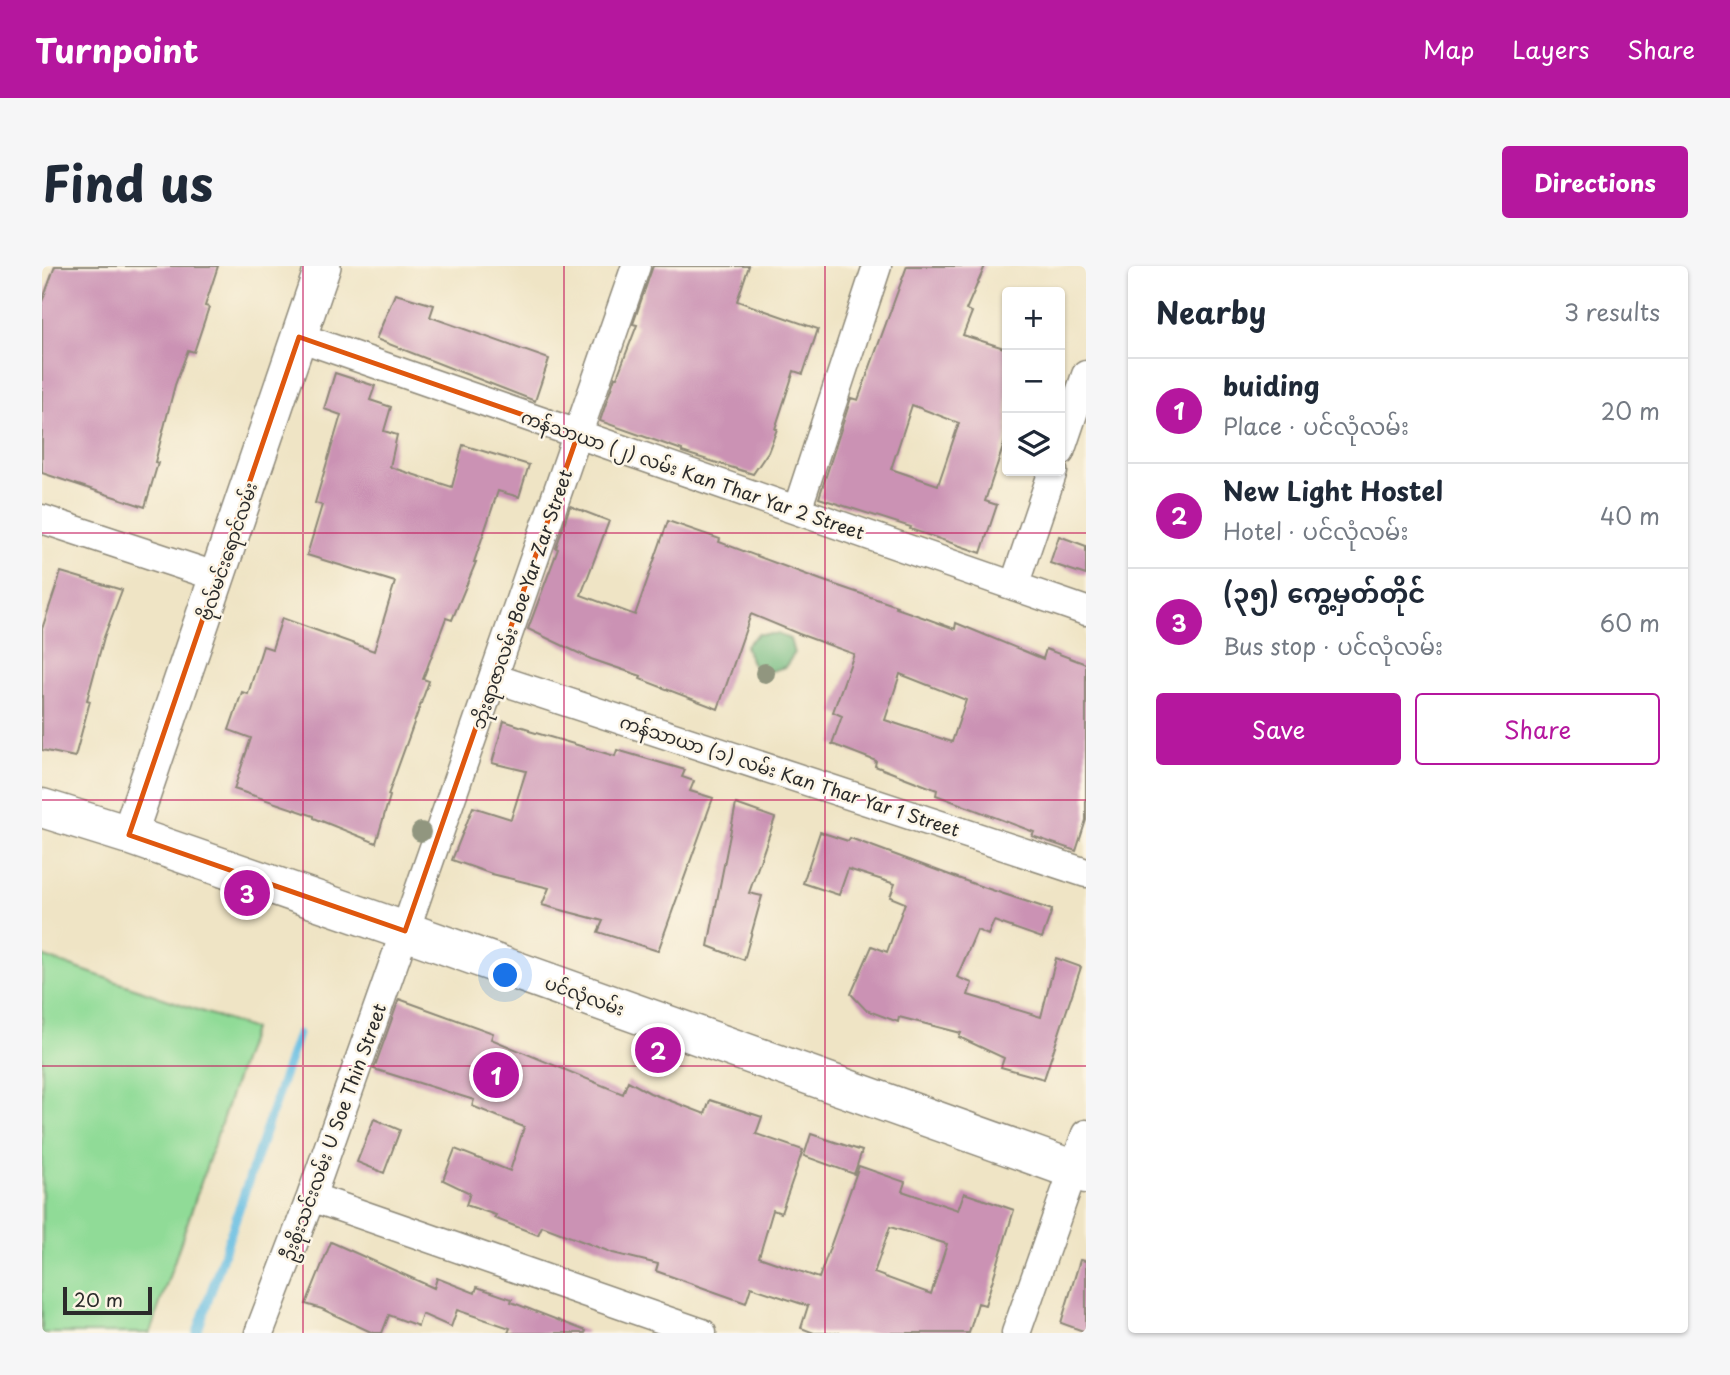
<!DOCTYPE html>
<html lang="en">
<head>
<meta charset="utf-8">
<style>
  :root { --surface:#fff; --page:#f6f6f7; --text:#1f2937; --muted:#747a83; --line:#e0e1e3; --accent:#b5179e }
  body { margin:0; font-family:"Playpen Sans","Noto Sans Myanmar",sans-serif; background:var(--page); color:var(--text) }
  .controls { position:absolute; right:21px; top:21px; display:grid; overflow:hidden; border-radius:7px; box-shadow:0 2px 5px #0004 }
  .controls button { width:63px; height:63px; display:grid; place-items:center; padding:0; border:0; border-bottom:2px solid var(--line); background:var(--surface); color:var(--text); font:35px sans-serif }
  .scale { position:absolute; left:21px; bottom:18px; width:89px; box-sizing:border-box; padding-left:7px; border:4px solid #2b2b2b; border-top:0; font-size:19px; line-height:24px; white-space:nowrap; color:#2b2b2b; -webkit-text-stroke:5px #fcf5e5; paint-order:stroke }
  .you { position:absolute; left:464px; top:710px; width:24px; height:24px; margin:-18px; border:5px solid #fff; border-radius:50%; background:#1a73e8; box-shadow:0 0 0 10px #1a73e833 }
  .badge { display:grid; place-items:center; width:46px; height:46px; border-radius:50%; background:var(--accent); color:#fff; font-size:23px; font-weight:700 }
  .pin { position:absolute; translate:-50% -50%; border:4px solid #fff; box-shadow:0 2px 7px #0006 }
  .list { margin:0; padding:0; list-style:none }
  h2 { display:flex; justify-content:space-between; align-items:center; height:91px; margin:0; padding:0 28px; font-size:30px }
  h2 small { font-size:23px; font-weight:400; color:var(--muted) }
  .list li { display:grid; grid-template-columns:46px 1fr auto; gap:21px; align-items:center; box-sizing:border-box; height:105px; padding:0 28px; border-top:2px solid var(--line) }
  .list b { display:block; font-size:26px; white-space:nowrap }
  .list p { margin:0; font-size:23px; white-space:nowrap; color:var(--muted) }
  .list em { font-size:23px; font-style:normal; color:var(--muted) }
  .actions { display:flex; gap:14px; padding:21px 28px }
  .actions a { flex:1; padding:16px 0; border:2px solid var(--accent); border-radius:7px; text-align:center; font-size:24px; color:var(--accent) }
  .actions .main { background:var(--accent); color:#fff }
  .icon { flex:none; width:38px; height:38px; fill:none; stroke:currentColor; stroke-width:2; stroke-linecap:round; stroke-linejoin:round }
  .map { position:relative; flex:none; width:1044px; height:1067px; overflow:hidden; border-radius:7px }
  header { display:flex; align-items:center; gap:42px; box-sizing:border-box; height:98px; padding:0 35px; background:var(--accent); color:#fff }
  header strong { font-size:33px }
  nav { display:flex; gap:38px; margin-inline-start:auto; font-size:24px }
  .intro { display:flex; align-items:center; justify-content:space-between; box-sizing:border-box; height:168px; padding:0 42px }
  h1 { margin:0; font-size:49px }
  .button { padding:18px 32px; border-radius:7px; background:var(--accent); color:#fff; font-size:24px; font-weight:700 }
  main { display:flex; gap:42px; padding:0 42px }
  aside { flex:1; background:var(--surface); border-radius:7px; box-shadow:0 2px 5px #0004 }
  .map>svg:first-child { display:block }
</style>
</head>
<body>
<header>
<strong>Turnpoint</strong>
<nav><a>Map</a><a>Layers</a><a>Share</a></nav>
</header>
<div class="intro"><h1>Find us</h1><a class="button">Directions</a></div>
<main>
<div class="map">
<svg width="1044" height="1067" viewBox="0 0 1044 1067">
  <rect width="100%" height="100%" fill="#fcf5e5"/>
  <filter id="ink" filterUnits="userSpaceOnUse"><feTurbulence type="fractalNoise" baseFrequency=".0143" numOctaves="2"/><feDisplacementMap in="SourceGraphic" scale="14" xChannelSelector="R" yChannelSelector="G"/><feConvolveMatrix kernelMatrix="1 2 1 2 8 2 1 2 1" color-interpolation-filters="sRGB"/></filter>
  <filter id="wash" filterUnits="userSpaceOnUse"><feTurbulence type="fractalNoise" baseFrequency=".00686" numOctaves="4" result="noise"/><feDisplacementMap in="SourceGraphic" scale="28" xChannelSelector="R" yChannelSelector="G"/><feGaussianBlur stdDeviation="1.57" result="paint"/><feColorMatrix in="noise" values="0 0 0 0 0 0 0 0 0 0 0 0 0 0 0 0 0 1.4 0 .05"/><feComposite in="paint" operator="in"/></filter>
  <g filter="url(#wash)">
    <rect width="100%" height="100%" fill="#efe4c5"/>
    <!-- green -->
    <path fill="#90db97" stroke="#5e8361" stroke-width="2" d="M 0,690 L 211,763 L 108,1067 L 0,1067 Z"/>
    <!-- forest -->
    <path fill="#74bb80" stroke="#507356" stroke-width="2" d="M 716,368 L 735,368 L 748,373 L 752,388 L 743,401 L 723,407 L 711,399 L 703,380 Z"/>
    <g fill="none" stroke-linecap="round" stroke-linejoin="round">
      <!-- stream -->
      <path stroke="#66bee3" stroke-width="9" d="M 155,1067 L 256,768"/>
    </g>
    <g id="blocks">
      <!-- building -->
      <path fill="#cb92b4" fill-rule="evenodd" d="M 13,0 L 176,0 L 163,40 L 167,41 L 152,86 L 146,84 L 133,119 L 113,196 L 116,197 L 103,241 L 0,207 L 0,36 Z
        M 611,0 L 707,0 L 695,35 L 776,63 L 761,108 L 752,105 L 733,163 L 735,163 L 726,186 L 711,208 L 640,186 L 640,184 L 558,155 L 573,111 L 575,111 L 595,59 L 591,58 Z
        M 865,0 L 943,0 L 924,44 L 930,46 L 921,69 L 965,83 L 965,169 L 943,235 L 955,239 L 939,287 L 868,263 L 869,261 L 777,232 L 809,132 L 816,134 ZM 870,139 L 917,157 L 896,219 L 849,203 Z
        M 353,28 L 392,39 L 388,51 L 507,93 L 493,135 L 334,73 Z
        M 293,107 L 333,120 L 328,134 L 349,141 L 342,165 L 355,169 L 348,201 L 410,221 L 421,179 L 487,199 L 477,231 L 456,225 L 432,296 L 434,296 L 410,354 L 404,352 L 381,413 L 387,415 L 346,529 L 348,530 L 334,577 L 272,552 L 272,550 L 192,523 L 209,472 L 187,464 L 200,426 L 206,428 L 221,380 L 230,383 L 240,352 L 332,385 L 353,316 L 265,289 L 280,239 L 273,237 L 299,149 L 282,143 Z
        M 528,240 L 567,255 L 539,329 L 593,349 L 626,255 L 678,273 L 677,276 L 779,314 L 855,340 L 854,342 L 883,352 L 913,363 L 914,357 L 1001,393 L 1004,383 L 1044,398 L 1044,554 L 1034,585 L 990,570 L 992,566 L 894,529 L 895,524 L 833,500 L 834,495 L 790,478 L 800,450 L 791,446 L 812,388 L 757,368 L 709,348 L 676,443 L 598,413 L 599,410 L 549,393 L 486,363 L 516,283 L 514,282 ZM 858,408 L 924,434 L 910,476 L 843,454 Z
        M 1017,270 L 1044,280 L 1044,309 L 1008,297 Z
        M 19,306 L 80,324 L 62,371 L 45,434 L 48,435 L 33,491 L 0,484 L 0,363 Z
        M 462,455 L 487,463 L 487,465 L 573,490 L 575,484 L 643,504 L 640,511 L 652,515 L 648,525 L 671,532 L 616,685 L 556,666 L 561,655 L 500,639 L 507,622 L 450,608 L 410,594 L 431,541 L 469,553 L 484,505 L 450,497 Z
        M 694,538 L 733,552 L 707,627 L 720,630 L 702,694 L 666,680 Z
        M 778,566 L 806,575 L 808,572 L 932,618 L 1010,644 L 1000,672 L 952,655 L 946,669 L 935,664 L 915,711 L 930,717 L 926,729 L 999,751 L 1014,692 L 1039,701 L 1002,813 L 959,801 L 962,792 L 917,771 L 919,767 L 857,751 L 856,756 L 824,744 L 809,728 L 830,680 L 845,686 L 863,637 L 848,631 L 853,618 L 806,603 L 797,629 L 761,617 Z
        M 357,733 L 451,767 L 449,773 L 581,828 L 586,815 L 608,827 L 663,848 L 668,834 L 720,851 L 714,868 L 761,884 L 739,947 L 731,944 L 717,991 L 777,1012 L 817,900 L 863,916 L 860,925 L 916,944 L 922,927 L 972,944 L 943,1039 L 936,1037 L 927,1067 L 772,1067 L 759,1062 L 766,1040 L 709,1021 L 704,1037 L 614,1005 L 616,998 L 571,987 L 500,960 L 496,969 L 452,952 L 454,949 L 424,939 L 428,927 L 401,914 L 413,883 L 468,905 L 482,861 L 430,840 L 432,834 L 332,803 ZM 848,961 L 905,978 L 889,1028 L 832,1007 Z
        M 332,853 L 358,864 L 342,907 L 315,896 Z
        M 769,868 L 820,885 L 812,908 L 762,890 Z
        M 289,976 L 392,1022 L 395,1012 L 433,1027 L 435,1021 L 470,1033 L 469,1036 L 544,1065 L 543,1067 L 466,1067 L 468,1062 L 415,1044 L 409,1061 L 380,1048 L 376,1060 L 347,1049 L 340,1067 L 331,1067 L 280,1043 L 264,1038 Z
        M 1038,994 L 1044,995 L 1044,1066 L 1019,1057 Z"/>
    </g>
  </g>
  <g filter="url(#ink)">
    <use href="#blocks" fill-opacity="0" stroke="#8d8878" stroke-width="2"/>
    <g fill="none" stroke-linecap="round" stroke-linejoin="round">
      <defs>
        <path id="minor" d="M 257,71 L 1044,345
          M 1018,186 L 1044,109
          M 755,244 L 835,0
          M 0,253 L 176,311
          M 972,320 L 1011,205
          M 452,412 L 1044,607
          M 269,931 L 660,1067
          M 217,1067 L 269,931 L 363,665 L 594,0
          M 974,1067 L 1044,868"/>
        <path id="tertiary" d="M 87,569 L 281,0"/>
        <path id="primary" d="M 0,542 L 87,569 L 363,665 L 1044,908"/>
      </defs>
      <!-- minor casing -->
      <use href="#minor" stroke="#8d8878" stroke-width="31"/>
      <!-- tertiary casing -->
      <use href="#tertiary" stroke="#8d8878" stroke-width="38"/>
      <!-- primary casing -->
      <use href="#primary" stroke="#8d8878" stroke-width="41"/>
      <!-- minor -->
      <use href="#minor" stroke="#fff" stroke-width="28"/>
      <!-- tertiary -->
      <use href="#tertiary" stroke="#fff" stroke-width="35"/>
      <!-- primary -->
      <use href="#primary" stroke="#fff" stroke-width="38"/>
    </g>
    <!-- trees -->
    <g fill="#91967f">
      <circle cx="723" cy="407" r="10"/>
      <circle cx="379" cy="566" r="10"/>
    </g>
  </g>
  <!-- marked area -->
  <path fill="none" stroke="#df570e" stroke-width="5" stroke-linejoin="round" d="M 257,71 L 536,168 L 363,665 L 87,569 Z"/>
  <!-- grid -->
  <path fill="none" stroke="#c2185b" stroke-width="2" stroke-opacity="0.55" d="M 261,0 L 261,1067M 522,0 L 522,1067M 783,0 L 783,1067M 0,267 L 1044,267M 0,534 L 1044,534M 0,800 L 1044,800"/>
  <g text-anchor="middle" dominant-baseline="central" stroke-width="5" stroke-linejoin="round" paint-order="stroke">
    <!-- street labels -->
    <g font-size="18" fill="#2b2b2b" stroke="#fcf5e5">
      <text transform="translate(651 208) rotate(19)">ကန်သာယာ (၂) လမ်း Kan Thar Yar 2 Street</text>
      <text transform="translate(185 285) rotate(-71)">ဗိုလ်မင်းရောင်လမ်း</text>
      <text transform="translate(479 333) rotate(-71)">ဘိုးရာဇာလမ်း Boe Yar Zar Street</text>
      <text transform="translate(748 509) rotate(18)">ကန်သာယာ (၁) လမ်း Kan Thar Yar 1 Street</text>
      <text transform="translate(543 729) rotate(20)">ပင်လုံလမ်း</text>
      <text transform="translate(291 866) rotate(-70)">ဦးစိုးသင်းလမ်း U Soe Thin Street</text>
    </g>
  </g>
</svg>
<div class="controls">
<button>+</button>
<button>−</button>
<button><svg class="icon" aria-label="layers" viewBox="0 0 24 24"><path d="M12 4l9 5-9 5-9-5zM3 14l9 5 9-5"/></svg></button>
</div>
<div class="scale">20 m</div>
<div class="you"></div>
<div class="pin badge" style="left:454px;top:809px">1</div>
<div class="pin badge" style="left:616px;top:784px">2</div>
<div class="pin badge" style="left:205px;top:627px">3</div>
</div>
<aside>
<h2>Nearby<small>3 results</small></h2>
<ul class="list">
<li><span class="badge">1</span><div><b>buiding</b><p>Place · ပင်လုံလမ်း</p></div><em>20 m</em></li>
<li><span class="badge">2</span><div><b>New Light Hostel</b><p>Hotel · ပင်လုံလမ်း</p></div><em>40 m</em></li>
<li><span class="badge">3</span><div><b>(၃၅) ကွေ့မှတ်တိုင်</b><p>Bus stop · ပင်လုံလမ်း</p></div><em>60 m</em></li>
</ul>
<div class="actions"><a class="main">Save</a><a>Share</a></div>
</aside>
</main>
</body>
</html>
